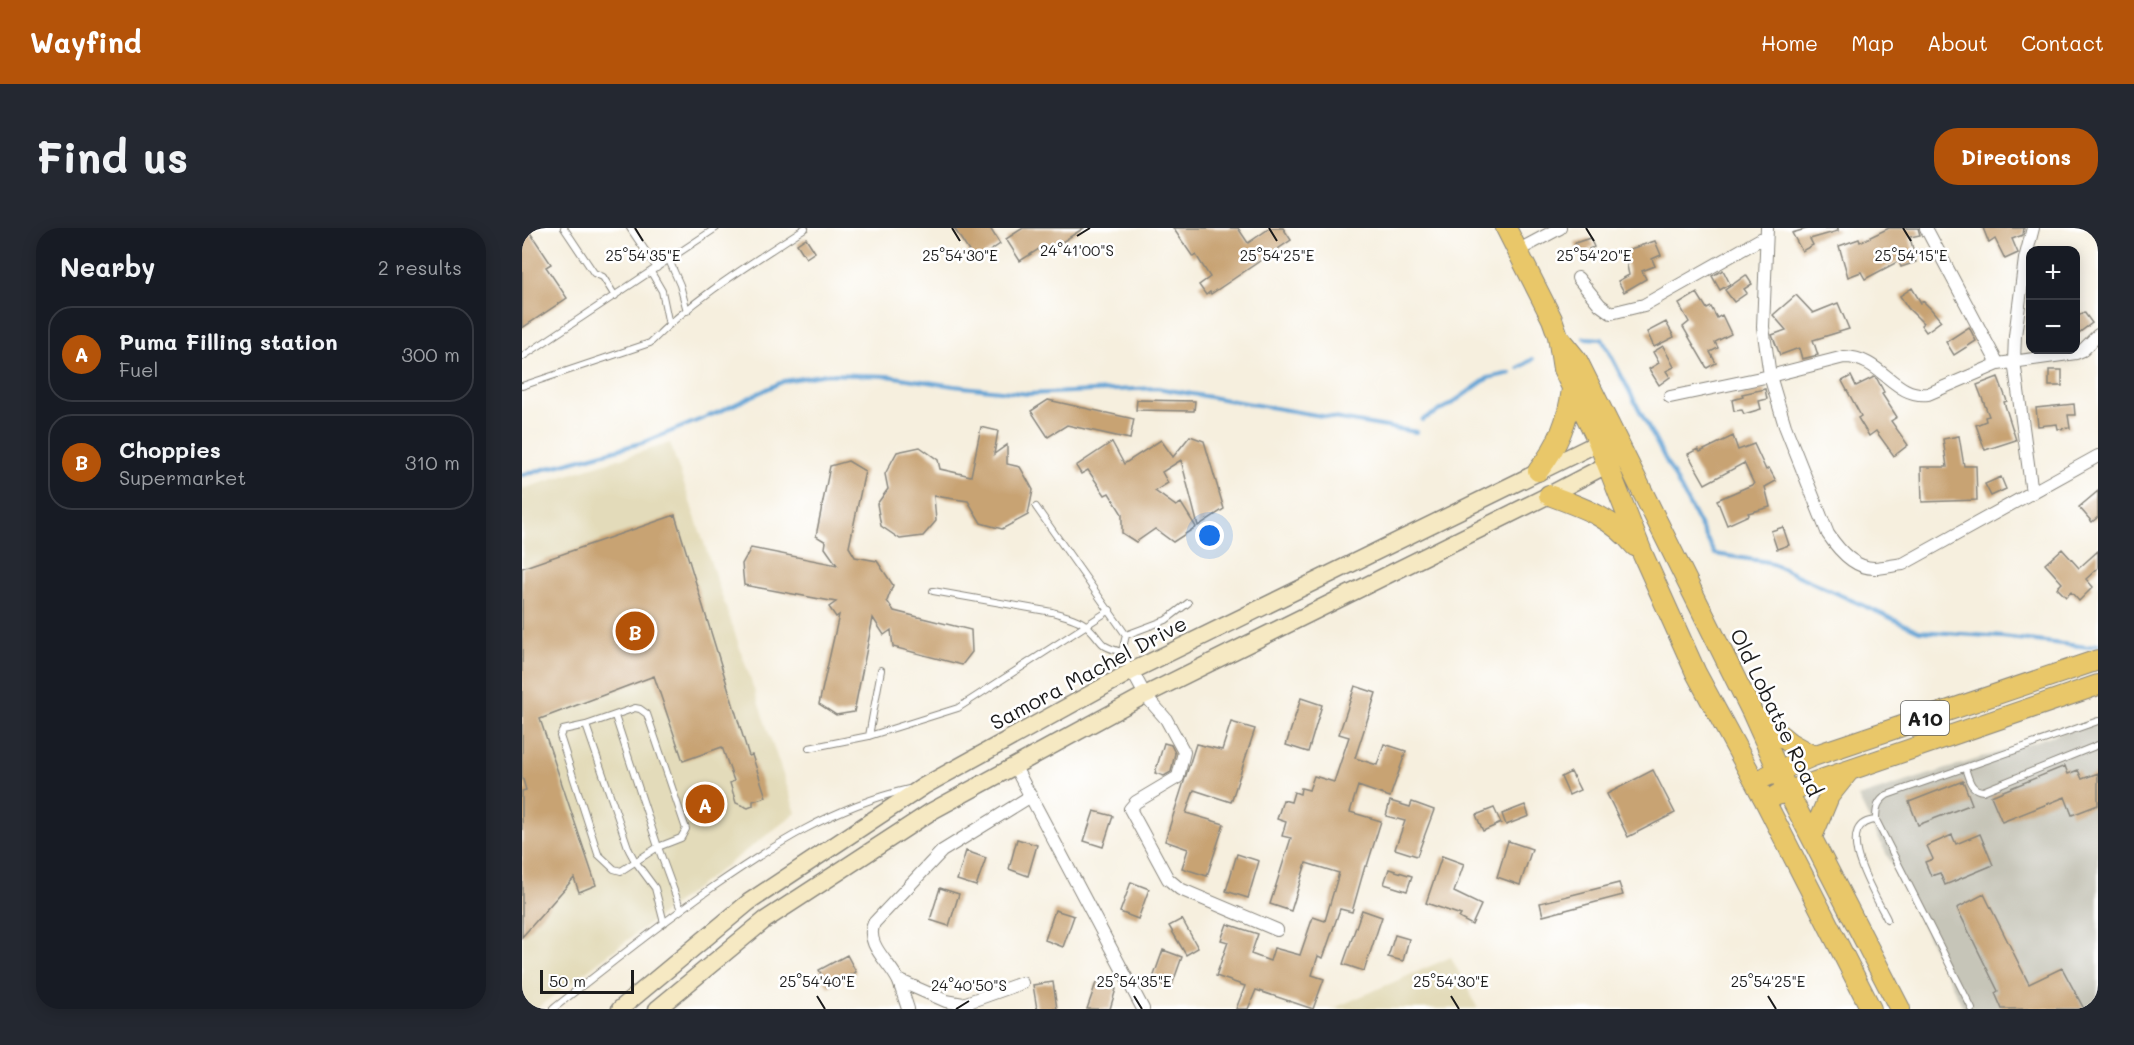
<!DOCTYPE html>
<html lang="en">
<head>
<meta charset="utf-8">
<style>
  :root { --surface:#171b24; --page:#242831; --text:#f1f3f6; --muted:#9ea1a6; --line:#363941; --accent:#b45309 }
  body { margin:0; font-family:Mali,sans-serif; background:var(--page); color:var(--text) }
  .controls { position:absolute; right:18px; top:18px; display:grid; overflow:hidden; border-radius:12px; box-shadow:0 3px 15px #0003 }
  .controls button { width:54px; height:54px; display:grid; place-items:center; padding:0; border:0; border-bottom:2px solid var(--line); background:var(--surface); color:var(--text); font:30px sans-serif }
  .scale { position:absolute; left:18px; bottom:15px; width:94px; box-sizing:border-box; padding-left:6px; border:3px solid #1c1c1c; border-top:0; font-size:16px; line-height:21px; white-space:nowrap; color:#1c1c1c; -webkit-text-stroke:4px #fff; paint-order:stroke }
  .you { position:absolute; left:688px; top:308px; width:21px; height:21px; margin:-15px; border:4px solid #fff; border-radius:50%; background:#1a73e8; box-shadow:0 0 0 9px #1a73e833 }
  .badge { display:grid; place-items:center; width:39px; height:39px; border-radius:50%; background:var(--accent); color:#fff; font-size:20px; font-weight:700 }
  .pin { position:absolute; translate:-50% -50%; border:3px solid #fff; box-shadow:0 2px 6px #0006 }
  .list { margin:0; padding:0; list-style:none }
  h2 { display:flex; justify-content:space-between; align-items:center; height:78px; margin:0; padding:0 24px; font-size:26px }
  h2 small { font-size:20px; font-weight:400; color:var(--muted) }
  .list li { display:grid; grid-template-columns:39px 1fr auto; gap:18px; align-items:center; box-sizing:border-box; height:96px; margin:0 12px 12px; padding:0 12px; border:2px solid var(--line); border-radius:24px }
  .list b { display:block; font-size:22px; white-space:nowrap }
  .list p { margin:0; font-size:20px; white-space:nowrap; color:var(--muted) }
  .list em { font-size:20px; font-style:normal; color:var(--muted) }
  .map { position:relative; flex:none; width:1576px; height:781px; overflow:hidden; border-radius:24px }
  header { display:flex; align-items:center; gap:36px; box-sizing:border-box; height:84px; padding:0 30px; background:var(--accent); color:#fff }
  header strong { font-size:28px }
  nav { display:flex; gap:33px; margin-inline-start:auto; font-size:21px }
  .intro { display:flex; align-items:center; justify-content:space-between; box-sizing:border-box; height:144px; padding:0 36px }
  h1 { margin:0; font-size:42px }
  .button { padding:15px 27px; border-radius:24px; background:var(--accent); color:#fff; font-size:21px; font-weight:700 }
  main { display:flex; gap:36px; padding:0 36px }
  aside { flex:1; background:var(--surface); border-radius:24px; box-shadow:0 3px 15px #0003 }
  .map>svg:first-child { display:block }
</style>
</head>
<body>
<header>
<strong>Wayfind</strong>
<nav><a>Home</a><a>Map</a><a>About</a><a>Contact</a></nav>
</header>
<div class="intro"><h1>Find us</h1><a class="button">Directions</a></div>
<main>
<aside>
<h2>Nearby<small>2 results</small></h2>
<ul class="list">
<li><span class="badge">A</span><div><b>Puma Filling station</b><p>Fuel</p></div><em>300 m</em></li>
<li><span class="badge">B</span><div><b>Choppies</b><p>Supermarket</p></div><em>310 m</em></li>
</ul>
</aside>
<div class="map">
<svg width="1576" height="781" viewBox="0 0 1576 781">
  <rect width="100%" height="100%" fill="#fff"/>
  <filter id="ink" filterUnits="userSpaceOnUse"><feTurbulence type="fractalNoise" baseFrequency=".0167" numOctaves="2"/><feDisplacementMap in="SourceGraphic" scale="12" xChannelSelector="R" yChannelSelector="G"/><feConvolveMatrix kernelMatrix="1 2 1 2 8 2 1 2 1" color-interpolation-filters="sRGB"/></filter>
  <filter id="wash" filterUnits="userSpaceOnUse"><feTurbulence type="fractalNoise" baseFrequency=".008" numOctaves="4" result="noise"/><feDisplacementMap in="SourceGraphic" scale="24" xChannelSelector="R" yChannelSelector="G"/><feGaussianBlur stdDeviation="1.35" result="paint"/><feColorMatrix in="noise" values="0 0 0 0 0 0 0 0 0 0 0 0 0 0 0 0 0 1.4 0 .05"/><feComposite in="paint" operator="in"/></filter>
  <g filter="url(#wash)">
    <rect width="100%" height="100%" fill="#f6efde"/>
    <!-- built -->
    <path fill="#e3dbba" d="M 148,215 L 274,585 L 14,781 L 0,781 L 0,261 Z
      M 929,729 L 956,781 L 810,781 Z"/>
    <!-- industrial -->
    <path fill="#c6c5b8" d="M 1576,493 L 1576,781 L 1442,781 L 1336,569 Z"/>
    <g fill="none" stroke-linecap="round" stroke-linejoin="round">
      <!-- stream -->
      <path stroke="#60a2d4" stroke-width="4" d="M 1062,110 L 1080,111 L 1193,326 L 1246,334 L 1397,403 L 1480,409 L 1566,419 L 1576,416
        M 997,140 L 1011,131
        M 900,192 L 926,178 L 966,150 L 989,145
        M 0,247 L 123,214 L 199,183 L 262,153 L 305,146 L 366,148 L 432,158 L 506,166 L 635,160 L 894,204"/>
    </g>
    <g id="blocks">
      <!-- building -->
      <path fill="#c8a373" d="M 0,0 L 5,0 L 29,36 L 24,39 L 45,70 L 0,100 Z
        M 432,0 L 468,0 L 478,16 L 453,33 Z
        M 501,0 L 562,0 L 523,25 L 520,19 L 498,33 L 484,11 Z
        M 651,0 L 716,0 L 726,15 L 748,0 L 761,0 L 769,12 L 689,66 L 688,64 L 684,67 L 677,57 L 688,49 L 674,27 L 671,29 Z
        M 1287,0 L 1316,0 L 1316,3 L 1288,11 L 1291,17 L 1280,23 L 1270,5 Z
        M 1367,0 L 1396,0 L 1398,7 L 1388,9 L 1394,34 L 1379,39 L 1377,33 L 1343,51 L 1339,44 L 1326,49 L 1317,18 L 1337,11 L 1338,14 Z
        M 1461,0 L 1502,0 L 1501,7 L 1490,11 L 1496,25 L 1483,31 L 1473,11 L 1467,15 Z
        M 284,10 L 293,24 L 284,30 L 275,16 Z
        M 1068,10 L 1072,19 L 1067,21 L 1068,23 L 1057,27 L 1053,15 Z
        M 1133,13 L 1139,27 L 1130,31 L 1133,38 L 1120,43 L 1124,51 L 1102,64 L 1096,53 L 1107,47 L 1102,23 Z
        M 1201,42 L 1208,56 L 1198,62 L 1190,48 Z
        M 1224,47 L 1230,56 L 1222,61 L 1225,65 L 1212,74 L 1203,62 Z
        M 1390,60 L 1399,75 L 1401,73 L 1409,81 L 1419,93 L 1404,104 L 1399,97 L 1401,95 L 1386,80 L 1378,68 Z
        M 1175,65 L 1185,81 L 1189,79 L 1195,90 L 1200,87 L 1209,106 L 1193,114 L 1196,120 L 1188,124 L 1194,135 L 1185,140 L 1161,99 L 1167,94 L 1157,76 Z
        M 1274,67 L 1291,85 L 1316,75 L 1327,101 L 1291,112 L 1296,127 L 1280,131 L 1277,120 L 1258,127 L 1250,107 L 1264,102 L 1251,87 Z
        M 1562,84 L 1570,95 L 1554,107 L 1554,90 Z
        M 1144,94 L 1152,109 L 1132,119 L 1125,104 Z
        M 1447,99 L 1454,113 L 1432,127 L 1424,114 Z
        M 1141,118 L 1152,139 L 1144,143 L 1148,149 L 1137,157 L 1127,141 L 1137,135 L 1131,124 Z
        M 1527,142 L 1540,142 L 1540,158 L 1527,158 Z
        M 1329,148 L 1334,158 L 1352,149 L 1355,151 L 1362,164 L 1360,166 L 1375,189 L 1369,193 L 1386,217 L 1372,228 L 1354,203 L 1347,208 L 1336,190 L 1339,188 L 1320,153 Z
        M 1476,149 L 1485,173 L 1482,174 L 1494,212 L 1463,222 L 1454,197 L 1464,193 L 1463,189 L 1467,188 L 1455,157 Z
        M 1243,161 L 1245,171 L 1237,173 L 1239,181 L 1222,186 L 1220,182 L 1212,183 L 1210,172 L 1221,169 L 1220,166 Z
        M 526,172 L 612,191 L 608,211 L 545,197 L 526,209 L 509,183 Z
        M 615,172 L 673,173 L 672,183 L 614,182 Z
        M 1552,176 L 1553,187 L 1546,187 L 1548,200 L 1536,201 L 1535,196 L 1516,198 L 1514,180 Z
        M 459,199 L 476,203 L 472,226 L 485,217 L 485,236 L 498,239 L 511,262 L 506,287 L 480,301 L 459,295 L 446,273 L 412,268 L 414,293 L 401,308 L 378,311 L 359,298 L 355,276 L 366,261 L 363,246 L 375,224 L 398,219 L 416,232 L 418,241 L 449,248 Z
        M 668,208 L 682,213 L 702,281 L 676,298 L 659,232 L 640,244 L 646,255 L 633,263 L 654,278 L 659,275 L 674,299 L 651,314 L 633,301 L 614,314 L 600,305 L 600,286 L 587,265 L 583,267 L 566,242 L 559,246 L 554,238 L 590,214 L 602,236 L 639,212 L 651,229 Z
        M 1211,208 L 1216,222 L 1232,216 L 1244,242 L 1247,240 L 1254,253 L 1243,259 L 1248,279 L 1226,285 L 1227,287 L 1205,297 L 1195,272 L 1232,256 L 1222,235 L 1183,256 L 1166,226 L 1176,221 L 1178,224 Z
        M 1437,208 L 1442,238 L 1454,238 L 1455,272 L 1400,274 L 1399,239 L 1425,239 L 1421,211 Z
        M 326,233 L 343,243 L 327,319 L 333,329 L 355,333 L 371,357 L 365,373 L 372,383 L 449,402 L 450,424 L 440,437 L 371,419 L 369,402 L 362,407 L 351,390 L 332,484 L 314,487 L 297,476 L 317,387 L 314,389 L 307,379 L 314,374 L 222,357 L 220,336 L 229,320 L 315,337 L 303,320 L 304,314 L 294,308 L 308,238 Z
        M 1479,249 L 1484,261 L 1469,268 L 1463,256 Z
        M 1576,263 L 1576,289 L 1570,294 L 1557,279 Z
        M 153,287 L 227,528 L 230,527 L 244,569 L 231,573 L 231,578 L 226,580 L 214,575 L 208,555 L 212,553 L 200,519 L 161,533 L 132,448 L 18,491 L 74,657 L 57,664 L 52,650 L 0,709 L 0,563 L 4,562 L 0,548 L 0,340 Z
        M 1261,299 L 1267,317 L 1255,321 L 1249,303 Z
        M 1540,321 L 1557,340 L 1576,323 L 1576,340 L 1564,351 L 1571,359 L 1557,373 L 1549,364 L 1544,369 L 1535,360 L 1540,355 L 1523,336 Z
        M 833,458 L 854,465 L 833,530 L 855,537 L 862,516 L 884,523 L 868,569 L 836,558 L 828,584 L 859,593 L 845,638 L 843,638 L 830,684 L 818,681 L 801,730 L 796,728 L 790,747 L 802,751 L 791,781 L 734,762 L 726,781 L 714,781 L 723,758 L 694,748 L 706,714 L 699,712 L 705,696 L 736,706 L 729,726 L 748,733 L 752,720 L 778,727 L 791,689 L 803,693 L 817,645 L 784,635 L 769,683 L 748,676 L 769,610 L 760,608 L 764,594 L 755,591 L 761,572 L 769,574 L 772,564 L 778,566 L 779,560 L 787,562 L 792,548 L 812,554 L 827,509 L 817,506 Z
        M 779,470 L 800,477 L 786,524 L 764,517 Z
        M 709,494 L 733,501 L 709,574 L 672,562 L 664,585 L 702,596 L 685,648 L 660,640 L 666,621 L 643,613 L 674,516 L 700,522 Z
        M 642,515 L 649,517 L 653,525 L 649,544 L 642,548 L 633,545 Z
        M 1543,538 L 1546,546 L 1556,542 L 1560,551 L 1576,545 L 1576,577 L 1550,587 L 1543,569 L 1480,594 L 1469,568 Z
        M 1131,542 L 1153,585 L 1106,609 L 1085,566 Z
        M 1049,544 L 1058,562 L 1047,567 L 1039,549 Z
        M 1441,553 L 1450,576 L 1396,597 L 1387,574 Z
        M 868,573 L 888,579 L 890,574 L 912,582 L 895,628 L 873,621 L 883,593 L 864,588 Z
        M 1003,577 L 1007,588 L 984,597 L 980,586 Z
        M 972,580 L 979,595 L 961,603 L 954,587 Z
        M 572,583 L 591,588 L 581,619 L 562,613 Z
        M 1458,606 L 1471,637 L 1423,657 L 1418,645 L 1409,648 L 1403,634 L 1411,631 L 1405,618 L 1430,607 L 1434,616 Z
        M 495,611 L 515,617 L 506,648 L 487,641 Z
        M 986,613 L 1010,621 L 998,657 L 975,649 Z
        M 444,623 L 464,630 L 454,658 L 435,652 Z
        M 715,626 L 737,633 L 726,670 L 704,663 Z
        M 920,628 L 942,636 L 932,664 L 959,677 L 950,697 L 937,690 L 939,687 L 904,675 Z
        M 867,641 L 890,648 L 885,663 L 862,656 Z
        M 609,654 L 627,661 L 616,691 L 598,684 Z
        M 1097,655 L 1101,667 L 1021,688 L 1018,675 Z
        M 418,660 L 437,666 L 427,698 L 408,692 Z
        M 1462,666 L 1507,756 L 1540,740 L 1562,781 L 1480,781 L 1473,765 L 1476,763 L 1435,680 Z
        M 533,682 L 552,688 L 541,719 L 523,712 Z
        M 840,682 L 860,689 L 842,743 L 821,736 Z
        M 660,691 L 676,720 L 664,727 L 647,698 Z
        M 873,707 L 887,711 L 881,733 L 866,729 Z
        M 641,722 L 660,729 L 649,760 L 630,753 Z
        M 325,727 L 334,744 L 306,759 L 297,742 Z
        M 531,754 L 535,781 L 515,781 L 511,757 Z
        M 574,755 L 594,761 L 588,781 L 565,781 Z"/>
    </g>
  </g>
  <g filter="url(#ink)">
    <use href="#blocks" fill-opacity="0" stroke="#89867d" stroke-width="1.5"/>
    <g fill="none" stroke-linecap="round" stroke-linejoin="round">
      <defs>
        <path id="service" d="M 42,0 L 72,45 L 81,49 L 93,68
          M 108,0 L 135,40
          M 147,32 L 158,57 L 165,83
          M 129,44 L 140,63 L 147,97
          M 0,129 L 194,0
          M 0,158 L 128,115 C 173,69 230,35 283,0
          M 514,279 L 604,407 L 600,424 L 609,442
          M 411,363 L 530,384 C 541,387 558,391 566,399 C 583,415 574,417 600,424
          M 604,407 L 644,392 L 666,375
          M 64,497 L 41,502 L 38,508 L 76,626 L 92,641 L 99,643 L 136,619 L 93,488
          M 347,508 L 359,442
          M 287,520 L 347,508 L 436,480 L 588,382
          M 1443,540 C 1447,551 1448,562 1461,563 L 1576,517
          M 1354,592 C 1307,595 1355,670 1365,691
          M 142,695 L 133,660 L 113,633 L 107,622 L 64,497 L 113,480 L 118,481 L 125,486 L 164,601 L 159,610 L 136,619 L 159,682
          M 31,781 C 83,740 134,699 188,661 C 250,618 312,578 387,561
          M 1450,781 L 1354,592 C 1354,580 1355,574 1365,567 L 1576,493"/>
        <path id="minor" d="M 1245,0 L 1241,99 L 1248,148 L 1263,198 L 1306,306 C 1316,321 1332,340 1352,340 C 1361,340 1372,337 1381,336 L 1576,228
          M 1404,0 L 1476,136
          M 995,23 L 1038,0
          M 1056,50 L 1078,77 L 1089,85 L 1122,77 L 1244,8
          M 1148,169 L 1248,148 L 1322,129 C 1360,129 1371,170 1406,166 L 1476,136 L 1554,125 L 1561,122 L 1576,107
          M 1510,265 L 1492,133 L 1493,108 L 1503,31 L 1511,0
          M 610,443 L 623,467 L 644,491 L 662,524 L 656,549 L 614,574 L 608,581 L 646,651 L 658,661 L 755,702
          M 492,537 L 621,781
          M 376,752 L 424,773 L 441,776 L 500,755
          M 386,781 C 383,772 380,762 377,754 C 369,735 342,717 352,695 L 420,623 L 509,568"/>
        <path id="secondary" d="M 98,781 L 227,674 L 402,558 L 610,443 L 1088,209
          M 135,781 L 243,692 L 410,583 L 623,467 L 1027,267 L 1096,231"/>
        <path id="primary" d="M 984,0 L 1030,91 L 1036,108 L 1041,141 L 1076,213 L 1121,327 L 1174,445 L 1242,571 L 1349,781
          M 1037,110 L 1055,132 L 1229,482 L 1266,564 L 1378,781
          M 1016,243 C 1036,218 1046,193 1050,161
          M 1027,267 C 1062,280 1089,289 1113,318
          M 1237,490 L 1268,515 L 1291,528
          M 1245,548 L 1291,528 L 1576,432
          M 1255,567 L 1576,457
          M 1290,609 L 1307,568 L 1327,543"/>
      </defs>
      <!-- service casing -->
      <use href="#service" stroke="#89867d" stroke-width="8"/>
      <!-- minor casing -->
      <use href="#minor" stroke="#89867d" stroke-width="14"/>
      <!-- secondary casing -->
      <use href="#secondary" stroke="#89867d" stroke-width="19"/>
      <!-- primary casing -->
      <use href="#primary" stroke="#89867d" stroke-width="22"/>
      <!-- service -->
      <use href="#service" stroke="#fff" stroke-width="6"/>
      <!-- minor -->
      <use href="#minor" stroke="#fff" stroke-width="12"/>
      <!-- secondary -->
      <use href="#secondary" stroke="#f6e9c3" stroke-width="16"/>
      <!-- primary -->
      <use href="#primary" stroke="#e9c769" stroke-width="20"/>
    </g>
  </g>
  <!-- ticks -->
  <path fill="none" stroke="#1c1c1c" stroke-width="2" d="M 113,0 L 121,13M 430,0 L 438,13M 747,0 L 755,13M 1064,0 L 1072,13M 1381,0 L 1389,13M 555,8 L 568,0M 295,768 L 303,781M 612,768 L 620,781M 929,768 L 937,781M 1246,768 L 1254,781M 434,781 L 447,773"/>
  <g text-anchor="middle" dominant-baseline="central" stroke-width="5" stroke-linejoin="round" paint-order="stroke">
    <!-- shield labels -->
    <rect fill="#fff" stroke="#606060" stroke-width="1.5" x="1379" y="473" width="48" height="34" rx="4.5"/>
    <g font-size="20" font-weight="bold" fill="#1c1c1c">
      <text x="1403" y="490">A10</text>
    </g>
    <!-- street labels -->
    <g font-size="21" fill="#1c1c1c" stroke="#fff">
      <text transform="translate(566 444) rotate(-28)">Samora Machel Drive</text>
      <text transform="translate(1255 484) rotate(64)">Old Lobatse Road</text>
    </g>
  </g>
  <g font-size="15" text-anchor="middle" fill="#1c1c1c" stroke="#fff" stroke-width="5" stroke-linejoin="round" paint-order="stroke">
    <text x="555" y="28">24°41'00"S</text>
    <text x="121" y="33">25°54'35"E</text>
    <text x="438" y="33">25°54'30"E</text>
    <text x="755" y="33">25°54'25"E</text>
    <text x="1072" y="33">25°54'20"E</text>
    <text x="1389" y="33">25°54'15"E</text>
    <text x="295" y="759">25°54'40"E</text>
    <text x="612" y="759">25°54'35"E</text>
    <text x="929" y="759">25°54'30"E</text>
    <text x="1246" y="759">25°54'25"E</text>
    <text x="447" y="763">24°40'50"S</text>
  </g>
</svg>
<div class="controls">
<button>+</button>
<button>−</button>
</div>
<div class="scale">50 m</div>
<div class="you"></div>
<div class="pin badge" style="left:183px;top:576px">A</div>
<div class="pin badge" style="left:113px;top:403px">B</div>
</div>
</main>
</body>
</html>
